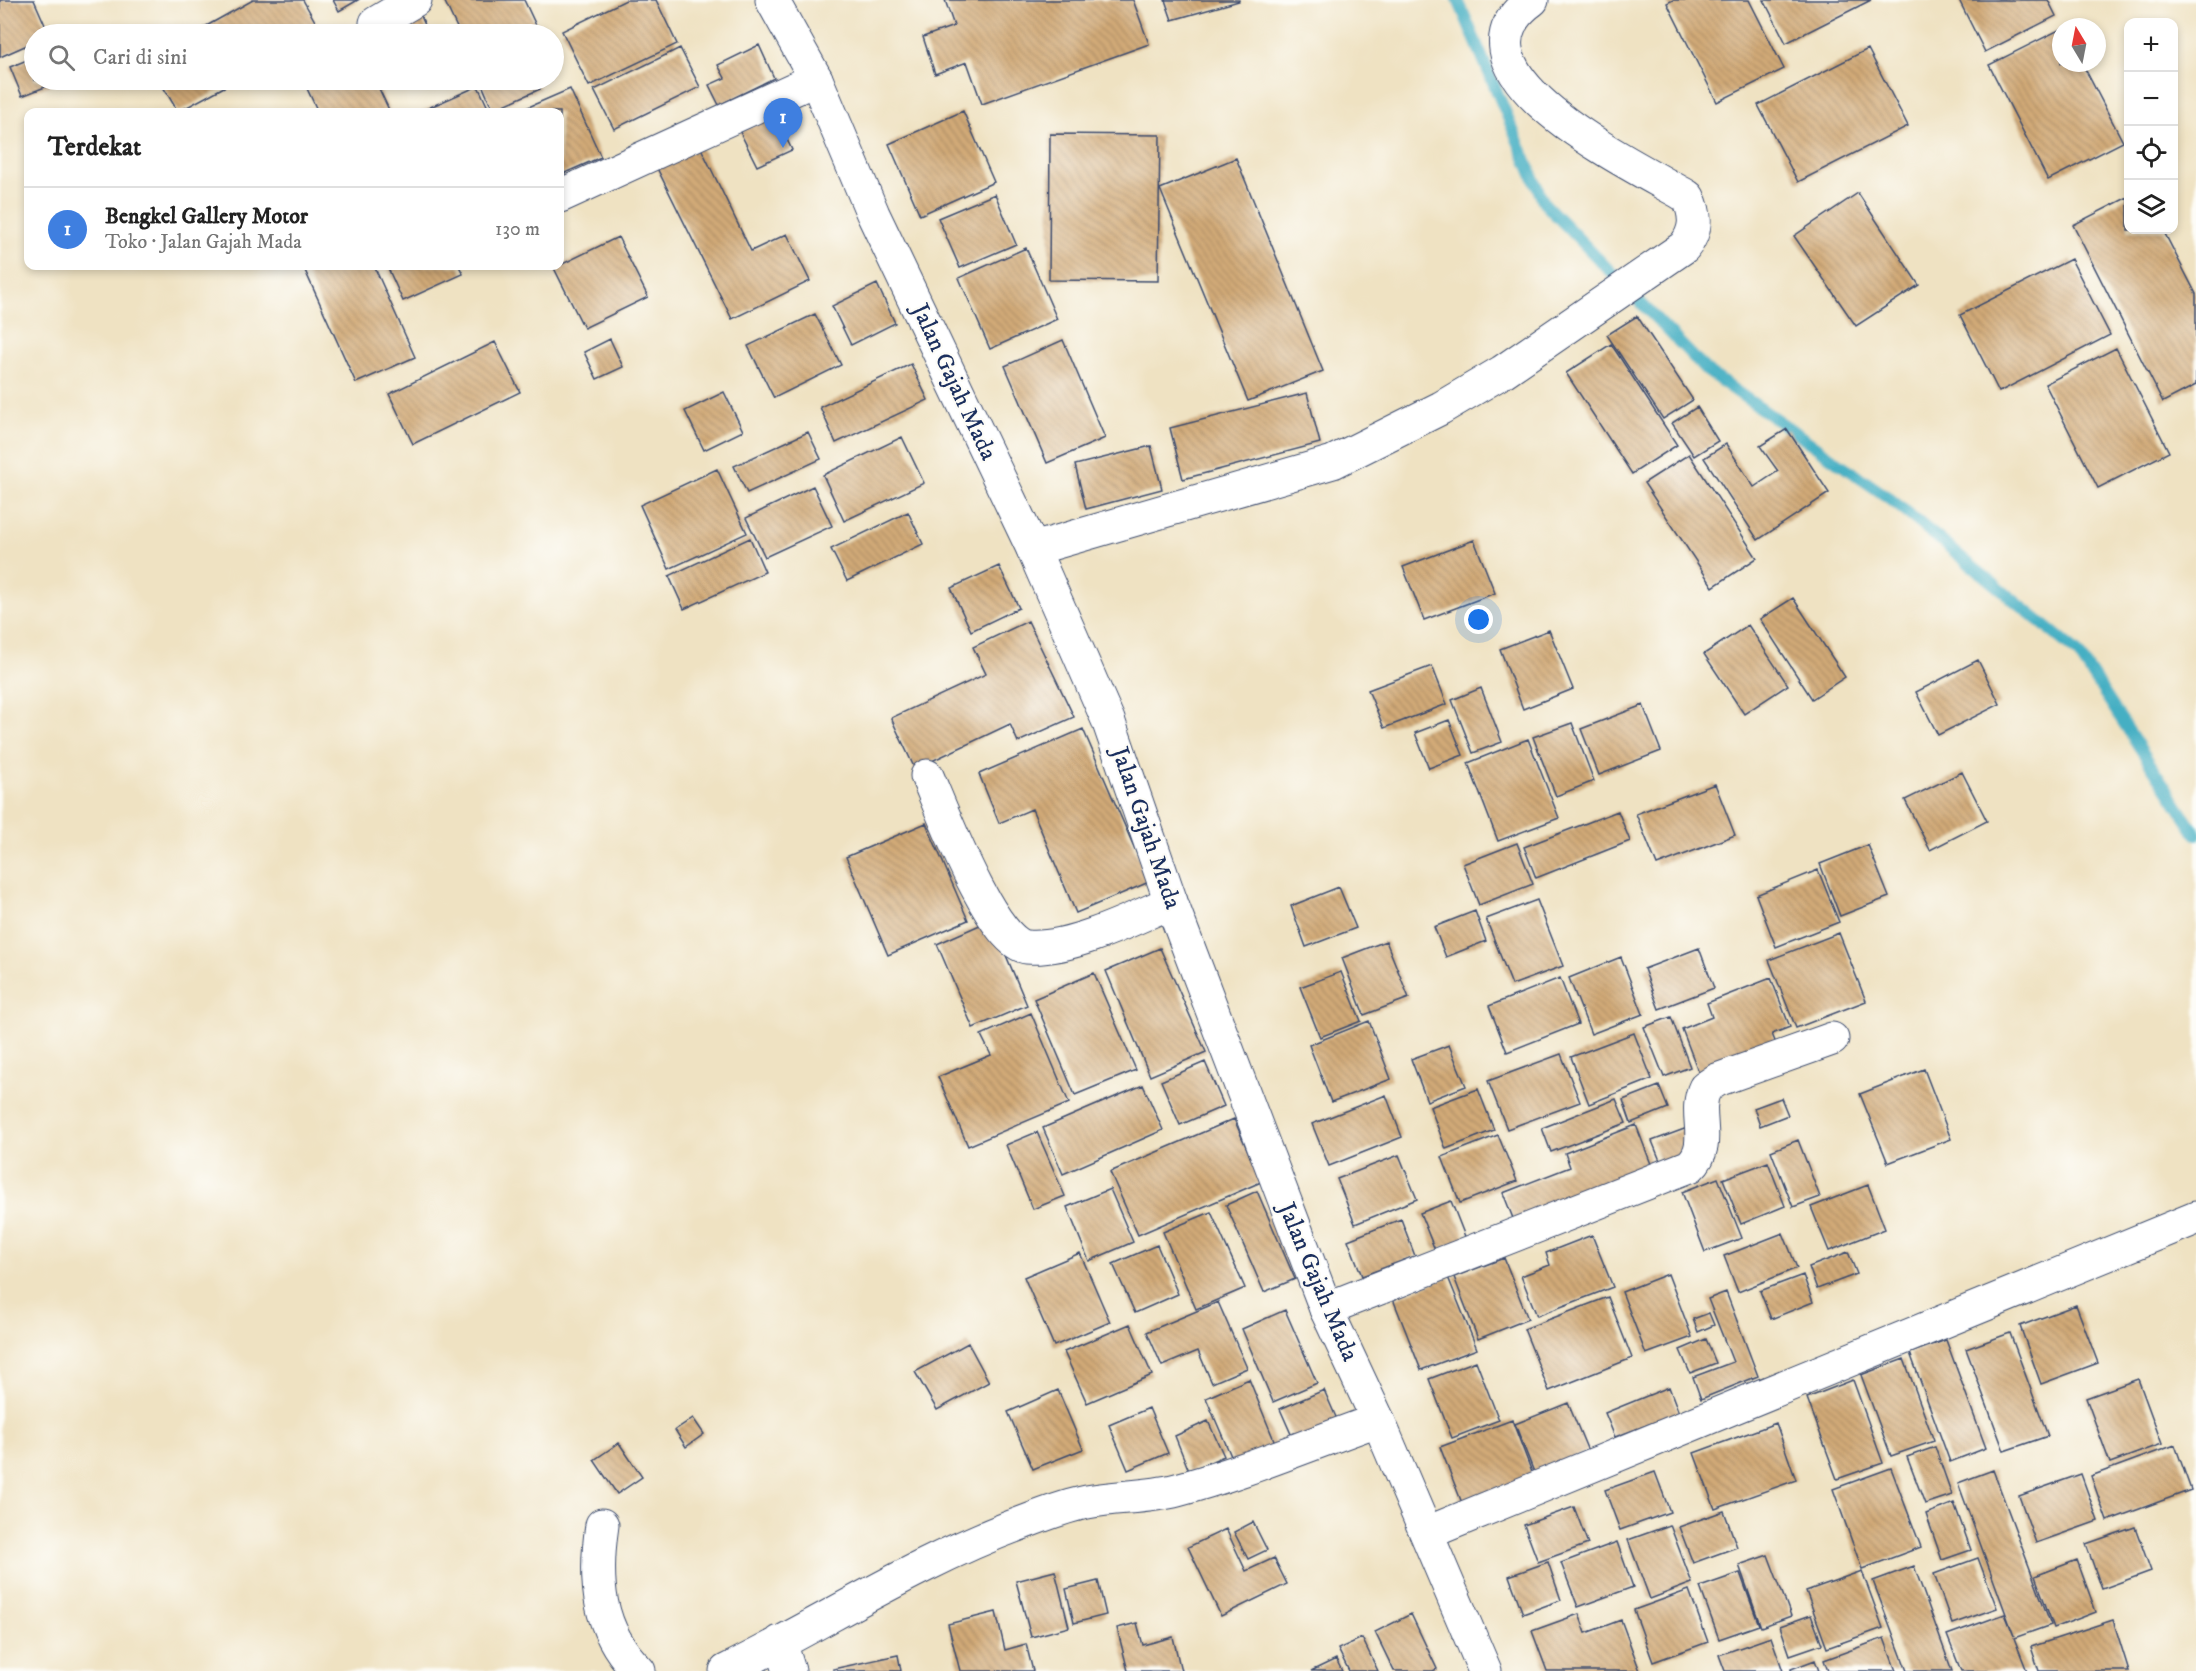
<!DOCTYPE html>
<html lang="id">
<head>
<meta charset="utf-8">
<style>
  :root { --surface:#fff; --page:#f6f6f6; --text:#222; --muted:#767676; --line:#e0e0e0; --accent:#c8321e }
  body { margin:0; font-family:"IM FELL DW Pica",serif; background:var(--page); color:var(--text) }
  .controls { position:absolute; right:18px; top:18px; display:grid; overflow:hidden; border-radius:12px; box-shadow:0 3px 9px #0003 }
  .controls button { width:54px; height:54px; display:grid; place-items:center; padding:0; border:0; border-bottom:2px solid var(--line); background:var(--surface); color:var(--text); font:30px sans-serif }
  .compass { position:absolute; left:2052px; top:18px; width:54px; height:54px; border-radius:50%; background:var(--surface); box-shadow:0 3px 9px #0003; rotate:350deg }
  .you { position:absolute; left:1479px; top:620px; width:21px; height:21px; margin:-15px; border:4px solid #fff; border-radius:50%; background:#1a73e8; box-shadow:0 0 0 9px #1a73e833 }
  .badge { display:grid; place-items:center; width:39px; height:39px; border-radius:50%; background:var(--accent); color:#fff; font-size:20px; font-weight:700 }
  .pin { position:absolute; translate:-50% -50px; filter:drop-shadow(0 2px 3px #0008) }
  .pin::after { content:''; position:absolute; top:32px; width:21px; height:18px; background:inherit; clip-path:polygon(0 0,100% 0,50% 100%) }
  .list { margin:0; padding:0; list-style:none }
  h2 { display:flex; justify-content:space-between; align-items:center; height:78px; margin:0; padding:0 24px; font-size:26px }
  h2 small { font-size:20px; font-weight:400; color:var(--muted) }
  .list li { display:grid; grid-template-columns:39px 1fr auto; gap:18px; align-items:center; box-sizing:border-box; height:84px; padding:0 24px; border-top:2px solid var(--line) }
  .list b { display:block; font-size:22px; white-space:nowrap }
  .list p { margin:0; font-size:20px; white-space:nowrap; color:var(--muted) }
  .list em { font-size:20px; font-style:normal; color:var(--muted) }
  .icon { flex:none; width:33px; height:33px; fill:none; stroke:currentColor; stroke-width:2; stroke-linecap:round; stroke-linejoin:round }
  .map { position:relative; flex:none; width:2196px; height:1671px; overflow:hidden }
  .search { position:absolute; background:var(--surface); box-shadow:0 3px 9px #0003; left:24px; top:24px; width:540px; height:66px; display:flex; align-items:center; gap:15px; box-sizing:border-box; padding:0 21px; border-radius:33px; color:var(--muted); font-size:22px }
  .panel { position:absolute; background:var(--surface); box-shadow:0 3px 9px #0003; left:24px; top:108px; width:540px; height:162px; border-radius:12px }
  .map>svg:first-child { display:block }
</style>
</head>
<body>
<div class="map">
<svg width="2196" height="1671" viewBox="0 0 2196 1671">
  <defs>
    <pattern id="building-back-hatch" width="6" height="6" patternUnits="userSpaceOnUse" patternTransform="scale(1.5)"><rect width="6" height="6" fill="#d2aa77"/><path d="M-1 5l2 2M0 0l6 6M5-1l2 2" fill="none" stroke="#aa8b65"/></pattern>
  </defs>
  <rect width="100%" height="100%" fill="#fdfcf7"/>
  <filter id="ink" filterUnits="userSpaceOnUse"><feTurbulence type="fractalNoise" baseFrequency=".0167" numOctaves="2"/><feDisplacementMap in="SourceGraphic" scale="12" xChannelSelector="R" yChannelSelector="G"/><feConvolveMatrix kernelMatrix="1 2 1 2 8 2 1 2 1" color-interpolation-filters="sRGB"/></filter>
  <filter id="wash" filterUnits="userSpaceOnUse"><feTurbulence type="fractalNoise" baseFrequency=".008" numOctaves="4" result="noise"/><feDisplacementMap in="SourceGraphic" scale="24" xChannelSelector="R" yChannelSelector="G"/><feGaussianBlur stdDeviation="1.35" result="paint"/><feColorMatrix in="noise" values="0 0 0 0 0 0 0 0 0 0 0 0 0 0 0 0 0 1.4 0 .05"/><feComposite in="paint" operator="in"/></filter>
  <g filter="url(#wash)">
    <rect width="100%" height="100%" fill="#efe2c2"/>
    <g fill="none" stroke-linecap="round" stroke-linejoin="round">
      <!-- stream -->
      <path stroke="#44afc3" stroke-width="12" d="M 1458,0 L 1544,203 L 1707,371 L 1889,498 L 2078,653 L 2196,834"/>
    </g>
    <g id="blocks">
      <!-- building -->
      <path fill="url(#building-back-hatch)" d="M 0,0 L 34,0 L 49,34 L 34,34 L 34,42 L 0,57 Z
        M 253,0 L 303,0 L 321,32 L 192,34 Z
        M 333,0 L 358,0 L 339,11 Z
        M 444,0 L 524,0 L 540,34 L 460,34 Z
        M 626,0 L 656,0 L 677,44 L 589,86 L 562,31 Z
        M 945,0 L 1133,0 L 1149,44 L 982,104 L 967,62 L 935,74 L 923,37 L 954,26 Z
        M 1165,0 L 1239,0 L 1239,1 L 1172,20 Z
        M 1673,0 L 1749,0 L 1784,69 L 1717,102 L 1667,3 Z
        M 1764,0 L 1871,0 L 1786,43 Z
        M 1959,0 L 2048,0 L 2056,16 L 1985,52 Z
        M 420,14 L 429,34 L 383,34 Z
        M 2061,29 L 2061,63 L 2082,63 L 2123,142 L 2048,180 L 1989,65 Z
        M 759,45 L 774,78 L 719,105 L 709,85 L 725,78 L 718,65 Z
        M 680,48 L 700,87 L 614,129 L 594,90 Z
        M 1868,49 L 1908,126 L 1798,182 L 1758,105 Z
        M 34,57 L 34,80 L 63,80 L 22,96 L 10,67 Z
        M 159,80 L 237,80 L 178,112 Z
        M 303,80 L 375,80 L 390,112 L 318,112 Z
        M 480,80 L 536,80 L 540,89 L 493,110 Z
        M 478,86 L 490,112 L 419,112 Z
        M 570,89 L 601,157 L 560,175 L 560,112 L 517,112 Z
        M 963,111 L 994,182 L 920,215 L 889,144 Z
        M 775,115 L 792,150 L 757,166 L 740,132 Z
        M 1050,134 L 1160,135 L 1158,281 L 1049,280 Z
        M 700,146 L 751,251 L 787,234 L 810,281 L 732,319 L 657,168 Z
        M 1236,158 L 1323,371 L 1248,401 L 1160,189 Z
        M 1858,193 L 1919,285 L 1856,326 L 1794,236 Z
        M 995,194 L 1016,244 L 960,268 L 938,218 Z
        M 2128,197 L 2128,230 L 2163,230 L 2196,294 L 2196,385 L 2163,402 L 2073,225 Z
        M 618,237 L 648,297 L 584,328 L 554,268 Z
        M 1026,248 L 1057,319 L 990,349 L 959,278 Z
        M 2071,259 L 2110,335 L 1999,392 L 1960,315 Z
        M 303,266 L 374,266 L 415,357 L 356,383 Z
        M 387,266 L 459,266 L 463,274 L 403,301 Z
        M 877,284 L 895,323 L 851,345 L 832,306 Z
        M 815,314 L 841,365 L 774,398 L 748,346 Z
        M 1637,316 L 1693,400 L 1663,419 L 1607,335 Z
        M 610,339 L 623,367 L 597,379 L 584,352 Z
        M 1063,340 L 1105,438 L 1047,463 L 1005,366 Z
        M 495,342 L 520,392 L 413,444 L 389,394 Z
        M 1611,344 L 1677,445 L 1632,474 L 1566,373 Z
        M 2116,348 L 2169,452 L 2098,488 L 2045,384 Z
        M 911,364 L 928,400 L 836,443 L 820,407 Z
        M 724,392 L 743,431 L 704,450 L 685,411 Z
        M 1307,393 L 1320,443 L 1183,479 L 1170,428 Z
        M 1697,407 L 1718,441 L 1694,456 L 1672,423 Z
        M 1787,429 L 1829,493 L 1758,540 L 1704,458 L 1726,444 L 1754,487 L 1778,471 L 1760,446 Z
        M 808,432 L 821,459 L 747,493 L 734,466 Z
        M 902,437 L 924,483 L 844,521 L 823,475 Z
        M 1151,446 L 1162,489 L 1086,509 L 1075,465 Z
        M 1689,454 L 1757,558 L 1713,587 L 1644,483 Z
        M 717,469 L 747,533 L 669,569 L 640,505 Z
        M 813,486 L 832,526 L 765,557 L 746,518 Z
        M 908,512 L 923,544 L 847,581 L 831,549 Z
        M 750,538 L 765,572 L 684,609 L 669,576 Z
        M 1474,540 L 1495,593 L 1424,620 L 1403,567 Z
        M 999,566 L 1019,608 L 971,631 L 951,588 Z
        M 1793,598 L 1845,677 L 1812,699 L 1760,619 Z
        M 1028,621 L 1074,717 L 1018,742 L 1010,724 L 915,769 L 891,718 L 986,674 L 973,647 Z
        M 1748,625 L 1788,685 L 1744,714 L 1704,654 Z
        M 1549,630 L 1573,689 L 1523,709 L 1500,649 Z
        M 1978,660 L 2000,704 L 1938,735 L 1916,692 Z
        M 1432,666 L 1447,704 L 1384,728 L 1368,690 Z
        M 1481,688 L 1502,742 L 1473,753 L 1452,700 Z
        M 1643,705 L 1661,751 L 1599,775 L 1581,729 Z
        M 1449,720 L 1463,755 L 1429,768 L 1415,733 Z
        M 1572,723 L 1594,781 L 1556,796 L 1533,737 Z
        M 1083,729 L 1149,882 L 1076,913 L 1032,809 L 999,823 L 979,774 Z
        M 1528,739 L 1559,818 L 1498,841 L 1468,763 Z
        M 1962,772 L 1987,821 L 1930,850 L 1905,800 Z
        M 1715,784 L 1735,835 L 1657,865 L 1636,814 Z
        M 1618,811 L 1630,841 L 1536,878 L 1524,847 Z
        M 926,823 L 968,920 L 888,955 L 846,857 Z
        M 1517,843 L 1533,884 L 1479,905 L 1463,864 Z
        M 1868,845 L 1889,897 L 1840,916 L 1820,864 Z
        M 1818,870 L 1839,922 L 1776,947 L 1756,895 Z
        M 1339,887 L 1356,928 L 1306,947 L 1291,906 Z
        M 1537,900 L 1563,966 L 1512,985 L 1486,919 Z
        M 1475,911 L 1486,941 L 1446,957 L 1434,927 Z
        M 991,920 L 1027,1005 L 973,1028 L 937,944 Z
        M 1839,933 L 1866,1001 L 1796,1028 L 1769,960 Z
        M 1386,941 L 1409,998 L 1364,1015 L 1342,958 Z
        M 1160,948 L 1206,1052 L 1150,1076 L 1106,971 Z
        M 1699,948 L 1714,988 L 1659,1009 L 1644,969 Z
        M 1621,957 L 1643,1014 L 1591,1034 L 1569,978 Z
        M 1341,972 L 1361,1021 L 1320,1037 L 1300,987 Z
        M 1094,973 L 1136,1070 L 1075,1095 L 1034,999 Z
        M 1560,978 L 1578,1024 L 1507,1052 L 1489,1006 Z
        M 1771,978 L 1790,1027 L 1772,1034 L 1777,1046 L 1700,1076 L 1682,1029 L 1712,1017 L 1707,1003 Z
        M 1031,1013 L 1069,1103 L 968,1146 L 938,1077 L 991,1055 L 981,1035 Z
        M 1671,1017 L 1690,1067 L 1664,1077 L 1644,1027 Z
        M 1369,1021 L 1391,1079 L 1331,1102 L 1309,1045 Z
        M 1634,1033 L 1652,1079 L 1589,1104 L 1571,1057 Z
        M 1449,1045 L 1466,1086 L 1427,1101 L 1411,1059 Z
        M 1561,1054 L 1580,1102 L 1507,1129 L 1488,1081 Z
        M 1205,1062 L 1224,1106 L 1180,1125 L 1161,1081 Z
        M 1924,1069 L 1951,1139 L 1888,1163 L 1860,1094 Z
        M 1143,1085 L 1163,1130 L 1063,1174 L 1043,1128 Z
        M 1659,1086 L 1668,1108 L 1631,1123 L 1623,1100 Z
        M 1478,1089 L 1494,1130 L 1446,1149 L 1430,1107 Z
        M 1386,1095 L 1402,1137 L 1329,1166 L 1312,1124 Z
        M 1781,1098 L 1788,1115 L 1760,1126 L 1754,1108 Z
        M 1616,1099 L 1626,1123 L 1551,1152 L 1542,1128 Z
        M 1234,1119 L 1261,1182 L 1138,1235 L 1110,1172 Z
        M 1636,1125 L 1656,1177 L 1518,1231 L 1503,1193 L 1570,1167 L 1565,1153 Z
        M 1687,1128 L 1695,1150 L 1661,1163 L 1652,1141 Z
        M 1037,1132 L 1065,1196 L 1033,1209 L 1006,1145 Z
        M 1498,1135 L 1517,1181 L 1460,1203 L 1442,1157 Z
        M 1798,1140 L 1820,1197 L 1793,1207 L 1771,1151 Z
        M 1399,1155 L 1417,1199 L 1355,1224 L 1337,1179 Z
        M 1768,1162 L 1785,1206 L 1741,1224 L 1723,1179 Z
        M 1718,1178 L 1742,1238 L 1705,1252 L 1682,1192 Z
        M 1868,1185 L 1885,1229 L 1829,1251 L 1811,1207 Z
        M 1110,1189 L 1133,1242 L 1089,1261 L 1067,1207 Z
        M 1257,1191 L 1295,1279 L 1264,1292 L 1226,1205 Z
        M 1451,1201 L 1466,1239 L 1435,1250 L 1420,1213 Z
        M 1211,1212 L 1245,1288 L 1196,1309 L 1163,1232 Z
        M 1401,1219 L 1415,1256 L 1362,1276 L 1348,1240 Z
        M 1783,1233 L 1797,1268 L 1738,1292 L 1724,1256 Z
        M 1592,1235 L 1613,1287 L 1537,1316 L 1521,1276 L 1550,1265 L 1546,1253 Z
        M 1157,1245 L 1178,1294 L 1135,1313 L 1113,1264 Z
        M 1848,1252 L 1857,1274 L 1817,1289 L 1809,1267 Z
        M 1080,1253 L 1110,1322 L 1054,1346 L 1024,1277 Z
        M 1504,1258 L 1528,1319 L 1478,1339 L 1454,1277 Z
        M 1668,1274 L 1692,1337 L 1646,1354 L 1622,1292 Z
        M 1803,1275 L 1813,1302 L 1771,1319 L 1760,1291 Z
        M 1448,1277 L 1477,1349 L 1421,1370 L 1393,1299 Z
        M 1726,1292 L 1758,1376 L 1701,1399 L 1693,1377 L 1733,1362 L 1708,1299 Z
        M 1608,1297 L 1632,1358 L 1549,1391 L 1524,1329 Z
        M 1218,1302 L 1247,1368 L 1212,1383 L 1198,1351 L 1162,1366 L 1147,1332 Z
        M 2076,1305 L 2098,1363 L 2041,1384 L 2020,1326 Z
        M 1285,1310 L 1317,1383 L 1273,1402 L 1242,1329 Z
        M 1709,1313 L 1714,1325 L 1698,1332 L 1693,1319 Z
        M 1130,1324 L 1152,1375 L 1087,1403 L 1064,1352 Z
        M 2010,1333 L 2048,1436 L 2004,1451 L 1966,1349 Z
        M 1706,1339 L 1716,1363 L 1690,1373 L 1680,1350 Z
        M 1946,1340 L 1986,1448 L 1950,1462 L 1910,1353 Z
        M 968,1343 L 989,1382 L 937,1410 L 915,1372 Z
        M 1904,1359 L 1934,1441 L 1891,1456 L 1861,1375 Z
        M 1476,1361 L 1499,1420 L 1452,1438 L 1429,1379 Z
        M 1249,1379 L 1276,1445 L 1234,1463 L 1206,1398 Z
        M 2138,1379 L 2162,1444 L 2110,1463 L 2086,1398 Z
        M 1853,1380 L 1883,1463 L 1837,1479 L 1807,1398 Z
        M 1669,1387 L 1679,1413 L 1615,1437 L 1605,1413 Z
        M 1058,1390 L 1083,1449 L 1033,1469 L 1008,1412 Z
        M 1324,1390 L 1339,1424 L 1295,1443 L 1280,1409 Z
        M 1568,1403 L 1588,1451 L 1534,1472 L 1515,1424 Z
        M 1149,1408 L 1168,1453 L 1128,1470 L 1109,1425 Z
        M 693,1418 L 704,1434 L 686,1447 L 675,1430 Z
        M 1512,1420 L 1533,1475 L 1462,1503 L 1440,1447 Z
        M 1208,1421 L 1224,1456 L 1189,1471 L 1175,1436 Z
        M 1776,1423 L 1796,1480 L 1715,1509 L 1694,1453 Z
        M 619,1443 L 642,1477 L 617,1494 L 594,1460 Z
        M 2175,1445 L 2191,1490 L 2107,1521 L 2091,1476 Z
        M 1935,1447 L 1952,1495 L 1925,1504 L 1907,1457 Z
        M 1891,1468 L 1921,1547 L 1862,1569 L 1833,1489 Z
        M 1993,1470 L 2051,1625 L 2014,1638 L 2027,1671 L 1961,1671 L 1947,1635 L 2005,1614 L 2014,1636 L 1958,1483 Z
        M 1655,1472 L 1670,1512 L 1620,1530 L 1605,1490 Z
        M 2081,1474 L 2098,1521 L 2036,1543 L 2019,1496 Z
        M 1954,1503 L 1971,1550 L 1942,1560 L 1926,1514 Z
        M 1574,1507 L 1588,1544 L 1538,1562 L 1524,1525 Z
        M 1724,1511 L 1737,1547 L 1693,1563 L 1679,1527 Z
        M 1253,1522 L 1267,1550 L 1248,1559 L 1234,1532 Z
        M 1670,1525 L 1692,1583 L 1650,1599 L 1628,1540 Z
        M 2135,1527 L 2151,1571 L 2102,1589 L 2086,1544 Z
        M 1226,1529 L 1246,1571 L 1274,1558 L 1287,1584 L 1221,1616 L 1188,1547 Z
        M 1617,1542 L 1633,1587 L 1578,1607 L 1561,1563 Z
        M 1768,1555 L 1791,1616 L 1761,1627 L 1739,1565 Z
        M 1978,1558 L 1997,1608 L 1952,1624 L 1934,1574 Z
        M 2077,1560 L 2096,1612 L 2054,1628 L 2035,1576 Z
        M 1548,1562 L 1561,1600 L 1523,1614 L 1509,1576 Z
        M 1914,1566 L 1952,1671 L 1907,1671 L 1873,1581 Z
        M 1055,1571 L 1069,1627 L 1031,1637 L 1016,1581 Z
        M 1862,1571 L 1883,1628 L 1827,1648 L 1806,1591 Z
        M 1740,1573 L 1759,1625 L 1719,1639 L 1700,1587 Z
        M 1098,1581 L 1106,1615 L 1074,1623 L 1066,1589 Z
        M 1689,1590 L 1708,1642 L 1653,1662 L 1634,1610 Z
        M 996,1612 L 1005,1650 L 1026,1644 L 1033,1671 L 960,1671 L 948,1624 Z
        M 1411,1614 L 1437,1669 L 1433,1671 L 1394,1671 L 1375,1632 Z
        M 1579,1614 L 1586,1633 L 1621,1620 L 1640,1671 L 1547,1671 L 1532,1631 Z
        M 1811,1615 L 1822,1644 L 1790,1655 L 1780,1626 Z
        M 2113,1620 L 2129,1671 L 2039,1671 L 2031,1647 Z
        M 1137,1623 L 1143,1645 L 1173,1637 L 1181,1671 L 1128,1671 L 1117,1628 Z
        M 1771,1637 L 1783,1671 L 1725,1671 L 1719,1655 Z
        M 1362,1638 L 1378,1671 L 1349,1671 L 1338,1649 Z
        M 1884,1638 L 1896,1671 L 1828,1671 L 1824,1660 Z
        M 898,1655 L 901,1671 L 834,1671 L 833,1669 Z
        M 1336,1659 L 1342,1671 L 1311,1671 Z
        M 1815,1660 L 1819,1671 L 1791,1671 L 1791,1669 Z"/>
    </g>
  </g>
  <g filter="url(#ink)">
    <use href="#blocks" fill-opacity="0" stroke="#3b4a6d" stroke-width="1.5"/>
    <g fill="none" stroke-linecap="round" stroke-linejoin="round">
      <defs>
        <path id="minor" d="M 376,23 L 415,0
          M 560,196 L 816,79
          M 1033,549 L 1333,462 L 1441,408 L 1502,372 L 1684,247 C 1697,231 1697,216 1688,197 C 1640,168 1433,72 1532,0
          M 927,776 C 941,808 992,944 1027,947 C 1068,951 1133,919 1171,902
          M 1326,1309 L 1690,1166 C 1714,1144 1692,1115 1705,1088 L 1717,1080 L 1832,1039
          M 602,1525 C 594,1580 597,1630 639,1671
          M 1427,1533 L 2196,1218
          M 780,1642 L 789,1671
          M 726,1671 C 825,1622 918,1561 1022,1523 C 1043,1515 1065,1506 1087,1502 C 1117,1496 1147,1498 1177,1490 C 1245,1472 1312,1443 1378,1420"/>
        <path id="trunk" d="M 772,0 L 816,79 L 873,214 L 1033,549 L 1108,720 L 1171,902 L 1326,1309 L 1378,1420 L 1485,1671"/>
      </defs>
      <!-- minor casing -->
      <use href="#minor" stroke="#3b4a6d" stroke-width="35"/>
      <!-- trunk casing -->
      <use href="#trunk" stroke="#3b4a6d" stroke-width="35"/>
      <!-- minor -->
      <use href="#minor" stroke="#fff" stroke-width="33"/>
      <!-- trunk -->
      <use href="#trunk" stroke="#fff" stroke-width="33"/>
    </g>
  </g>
  <g text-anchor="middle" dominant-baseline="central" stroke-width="4.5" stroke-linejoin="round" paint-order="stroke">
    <!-- street labels -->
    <g font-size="24" fill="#1b2f5e" stroke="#fdfcf7">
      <text transform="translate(954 382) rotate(65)">Jalan Gajah Mada</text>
      <text transform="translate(1146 828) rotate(71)">Jalan Gajah Mada</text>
      <text transform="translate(1318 1282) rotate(67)">Jalan Gajah Mada</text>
    </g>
  </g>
</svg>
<div class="controls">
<button>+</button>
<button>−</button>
<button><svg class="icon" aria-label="locate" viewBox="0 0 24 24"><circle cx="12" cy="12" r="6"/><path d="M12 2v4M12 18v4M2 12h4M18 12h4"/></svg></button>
<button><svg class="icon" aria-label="layers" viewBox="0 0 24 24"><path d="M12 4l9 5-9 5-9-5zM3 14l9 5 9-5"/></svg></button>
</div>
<svg class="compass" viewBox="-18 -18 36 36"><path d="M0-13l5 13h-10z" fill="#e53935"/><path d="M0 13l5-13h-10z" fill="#767676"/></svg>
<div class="you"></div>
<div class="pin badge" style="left:783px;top:148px;background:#3f7fe0">1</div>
<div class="search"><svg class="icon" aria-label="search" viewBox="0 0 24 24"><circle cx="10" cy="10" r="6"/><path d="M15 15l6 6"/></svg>Cari di sini</div>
<section class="panel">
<h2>Terdekat<small></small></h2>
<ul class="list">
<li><span class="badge" style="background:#3f7fe0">1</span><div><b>Bengkel Gallery Motor</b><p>Toko · Jalan Gajah Mada</p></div><em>130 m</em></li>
</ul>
</section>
</div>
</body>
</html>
